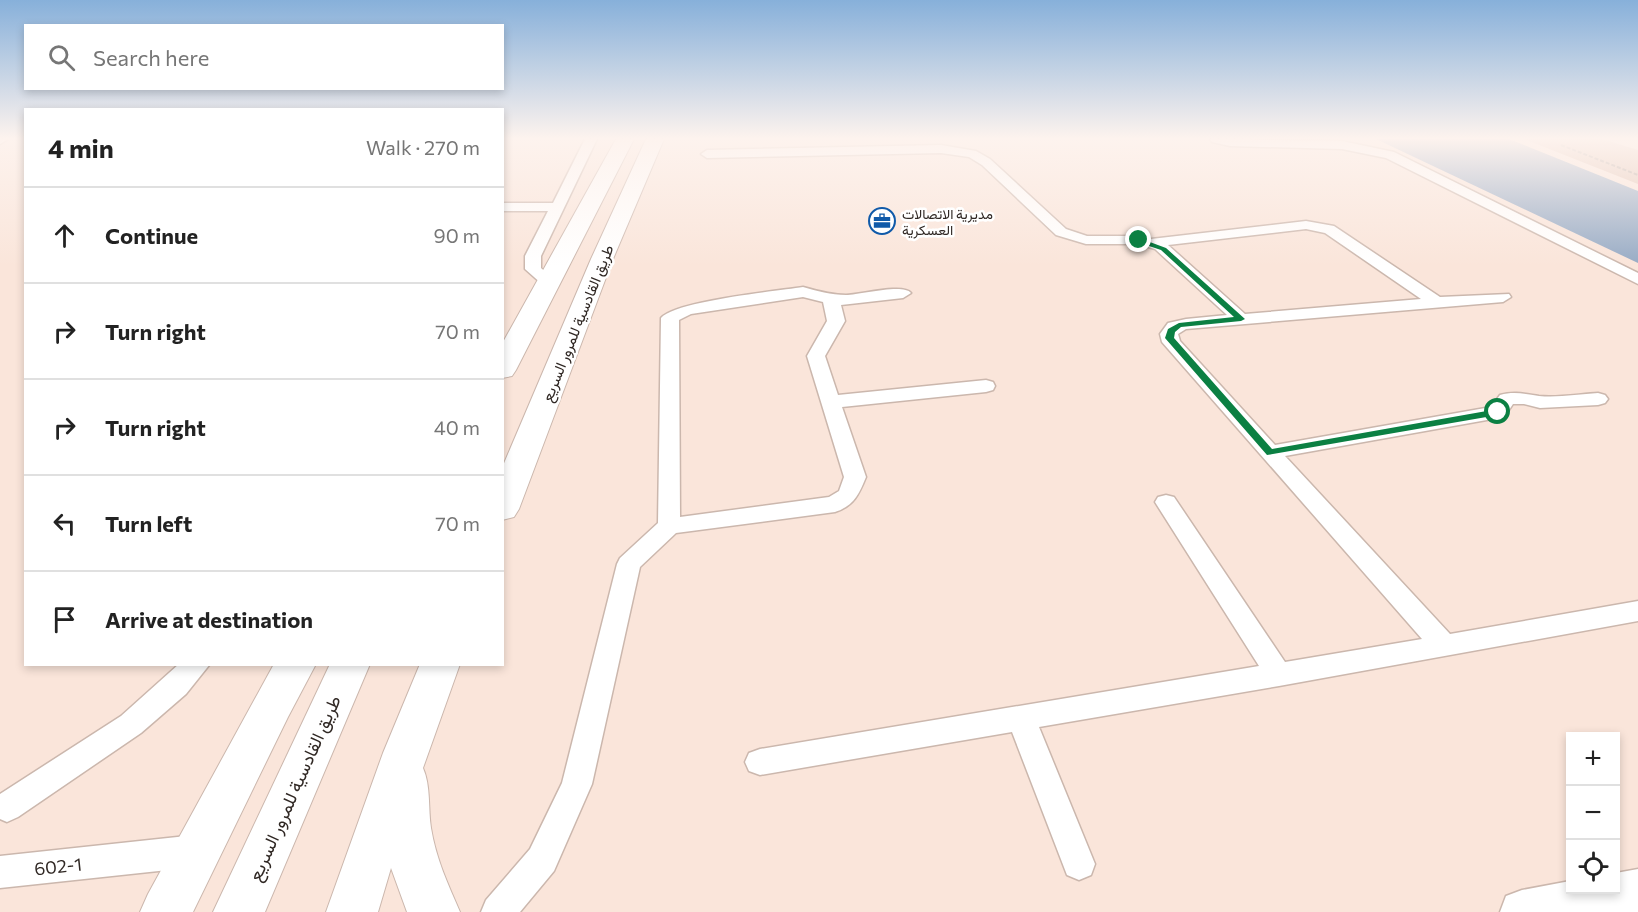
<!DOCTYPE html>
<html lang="en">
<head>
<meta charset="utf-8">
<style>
  :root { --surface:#fff; --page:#f2f2f2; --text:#222; --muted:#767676; --line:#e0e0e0 }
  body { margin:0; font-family:Commissioner,Vazirmatn,sans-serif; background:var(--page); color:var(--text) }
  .controls { position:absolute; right:18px; bottom:18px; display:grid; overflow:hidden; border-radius:0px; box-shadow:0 3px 9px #0003 }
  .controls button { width:54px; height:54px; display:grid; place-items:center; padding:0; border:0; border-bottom:2px solid var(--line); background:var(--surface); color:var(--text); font:30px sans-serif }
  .stop { position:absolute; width:18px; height:18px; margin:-14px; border:4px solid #0b8043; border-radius:50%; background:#fff }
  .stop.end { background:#0b8043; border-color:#fff; box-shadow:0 2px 6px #0008 }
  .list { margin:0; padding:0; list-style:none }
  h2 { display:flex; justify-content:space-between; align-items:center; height:78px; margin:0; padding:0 24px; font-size:26px }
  h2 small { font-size:20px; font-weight:400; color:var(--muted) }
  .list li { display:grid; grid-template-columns:39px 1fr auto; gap:18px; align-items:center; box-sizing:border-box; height:96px; padding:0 24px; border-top:2px solid var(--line) }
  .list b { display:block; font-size:22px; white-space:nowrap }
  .list em { font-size:20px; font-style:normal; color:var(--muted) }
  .icon { flex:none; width:33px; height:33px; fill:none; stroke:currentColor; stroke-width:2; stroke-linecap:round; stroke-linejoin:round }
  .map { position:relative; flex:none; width:1638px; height:912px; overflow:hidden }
  .search { position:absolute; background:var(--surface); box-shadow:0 3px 9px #0003; left:24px; top:24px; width:480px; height:66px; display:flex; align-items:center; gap:15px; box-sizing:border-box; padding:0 21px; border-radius:0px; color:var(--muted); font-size:22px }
  .panel { position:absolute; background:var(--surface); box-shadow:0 3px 9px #0003; left:24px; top:108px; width:480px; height:558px; border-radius:0px }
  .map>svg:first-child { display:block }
</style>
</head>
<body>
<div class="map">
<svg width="1638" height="912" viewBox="0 0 1638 912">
  <rect width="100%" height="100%" fill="#fae5da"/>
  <!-- green -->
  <path fill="#e2c3b4" d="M 1524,139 L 1602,139 L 1638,150 L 1638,184 Z"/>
  <!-- water -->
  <path fill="#97abc5" d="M 1376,139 L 1509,139 L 1638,191 L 1638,263 Z"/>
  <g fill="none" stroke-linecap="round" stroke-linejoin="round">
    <defs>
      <path id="minor" d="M 0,139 L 8,139 L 0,144 Z
        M 585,139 L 597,139 L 541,256 L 541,268 L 557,282 L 555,285 L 543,285 L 525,269 L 525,256 L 548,211 L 502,211 L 502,203 L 553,203 Z
        M 1210,139 L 1342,141 L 1394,152 L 1638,273 L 1638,284 L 1386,158 L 1342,149 L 1230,146 L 1212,142 Z
        M 941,145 L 976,151 L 990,159 L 1066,229 L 1087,236 L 1139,236 L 1151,239 L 1306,221 L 1334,226 L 1440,297 L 1509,294 L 1511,297 L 1503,302 L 1186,329 L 1178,334 L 1180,341 L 1275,445 L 1491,407 L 1500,395 C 1514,391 1525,394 1539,396 C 1558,398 1579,394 1598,393 L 1605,395 L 1608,399 L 1605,403 L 1598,405 L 1540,408 L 1524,404 L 1513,404 L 1505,416 L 1498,418 L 1285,456 L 1450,634 L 1638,601 L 1638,621 L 1279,686 L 1039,727 L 1095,864 L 1091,875 L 1079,880 L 1067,875 L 1012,732 L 760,775 L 749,771 L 745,762 L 749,753 L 760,749 L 1259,666 L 1155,502 L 1158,497 L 1166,495 L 1174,497 L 1285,662 L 1422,639 L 1162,342 L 1160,334 L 1168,323 L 1186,319 L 1227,315 L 1155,249 L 1138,244 L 1086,244 L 1056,235 L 982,165 L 969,157 L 941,153 L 707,158 L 701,154 L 707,150 ZM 1306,229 L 1325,233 L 1421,299 L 1245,314 L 1168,245 Z
        M 803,287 C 817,291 831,295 846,295 C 860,295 903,283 911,293 L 903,298 L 841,305 L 845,321 L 825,356 L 838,395 L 986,380 L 993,382 L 995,386 L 993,390 L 986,392 L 842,407 L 866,477 C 859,494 854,506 835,512 L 676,533 L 640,567 L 592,784 L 554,871 L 520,912 L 481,912 L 486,900 L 530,849 L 562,783 L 617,564 L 620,558 L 658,523 L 661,318 C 675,301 777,291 803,287 ZM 803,297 L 823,302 L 827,321 L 807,356 L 844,477 L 839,491 L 829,497 L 680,517 L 679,320 L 691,314 Z
        M 179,664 L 210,664 L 186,694 L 141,733 L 18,817 L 7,822 L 0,819 L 0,794 L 121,716 Z
        M 196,835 L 207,840 L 212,851 L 207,862 L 196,867 L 0,888 L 0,856 Z"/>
      <path id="major" d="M 1638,869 L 1638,912 L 1500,912 L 1506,896 L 1522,890 L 1570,881 L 1570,890 L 1616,890 L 1616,873 Z"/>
      <path id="highway" d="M 616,139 L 634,139 L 516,370 L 512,376 L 502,378 L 502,344 Z
        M 646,139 L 664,139 L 613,259 L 519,509 L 514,517 L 502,520 L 502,468 L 591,259 Z
        M 274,664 L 316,664 L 288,717 L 193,912 L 140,912 L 148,894 Z
        M 330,664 L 370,664 L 265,912 L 213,912 Z
        M 420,664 L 460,664 L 423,768 C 431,786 428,809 431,828 C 436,859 448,884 460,912 L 407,912 L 391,868 L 378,912 L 326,912 L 383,753 Z"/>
    </defs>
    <!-- minor casing -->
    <use href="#minor" stroke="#cbb7ad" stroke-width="3"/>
    <!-- major casing -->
    <use href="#major" stroke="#cbb7ad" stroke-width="3"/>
    <!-- highway casing -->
    <use href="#highway" stroke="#cbb7ad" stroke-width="2"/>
    <!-- path -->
    <path stroke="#ac9c94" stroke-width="2" stroke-dasharray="4 2" stroke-linecap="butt" d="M 1561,145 L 1638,175"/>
    <!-- minor -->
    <use href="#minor" fill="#fff" fill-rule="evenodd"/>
    <!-- major -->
    <use href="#major" fill="#fff" fill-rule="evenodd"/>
    <!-- highway -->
    <use href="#highway" fill="#fff" fill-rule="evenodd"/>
  </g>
  <!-- sky -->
  <linearGradient id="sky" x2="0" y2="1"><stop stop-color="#87b0da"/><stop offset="0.52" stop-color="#fdf3ee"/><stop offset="1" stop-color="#fdf3ee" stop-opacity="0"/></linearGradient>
  <rect width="1638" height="266" fill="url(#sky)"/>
  <!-- route -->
  <path fill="#0b8043" d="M 1139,238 L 1166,248 L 1245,319 L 1241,321 L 1181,327 L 1175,332 L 1174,338 L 1272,449 L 1498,409 L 1502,412 L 1498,415 L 1267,455 L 1165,338 L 1168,329 L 1179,323 L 1234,317 L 1161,250 L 1137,242 Z"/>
  <!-- icons -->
  <defs>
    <symbol id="office-ring" viewBox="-11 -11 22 22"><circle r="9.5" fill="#fff" stroke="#105aa9" stroke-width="1.5"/><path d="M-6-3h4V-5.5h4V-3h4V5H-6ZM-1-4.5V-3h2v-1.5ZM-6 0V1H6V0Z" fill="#105aa9"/></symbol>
  </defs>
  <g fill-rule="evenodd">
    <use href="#office-ring" x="867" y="206" width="30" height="30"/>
  </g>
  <g text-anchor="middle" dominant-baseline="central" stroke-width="5" stroke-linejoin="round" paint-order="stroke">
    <!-- far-poi labels -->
    <g font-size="14" fill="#302824" stroke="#fff" text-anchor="start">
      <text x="902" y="213">مديرية الاتصالات<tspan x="902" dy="16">العسكرية</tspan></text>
    </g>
    <!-- street labels -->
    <g font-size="15" fill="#302824" stroke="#fff">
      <text transform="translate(577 323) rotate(-68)">طريق القادسية للمرور السريع</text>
    </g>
    <!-- near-street labels -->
    <g font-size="18" fill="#302824" stroke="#fff">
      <text transform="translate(294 788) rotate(-66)">طريق القادسية للمرور السريع</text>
      <text transform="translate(58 866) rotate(-6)">602-1</text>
    </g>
  </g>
</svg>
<div class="controls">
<button>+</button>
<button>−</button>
<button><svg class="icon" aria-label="locate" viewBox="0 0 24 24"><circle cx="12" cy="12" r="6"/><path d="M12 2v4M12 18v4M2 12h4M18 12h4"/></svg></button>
</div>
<div class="stop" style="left:1498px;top:412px"></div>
<div class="stop end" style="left:1139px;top:240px"></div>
<div class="search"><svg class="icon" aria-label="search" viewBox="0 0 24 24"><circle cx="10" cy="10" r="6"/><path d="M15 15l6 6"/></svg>Search here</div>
<section class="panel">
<h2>4 min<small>Walk · 270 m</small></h2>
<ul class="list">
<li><svg class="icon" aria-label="ahead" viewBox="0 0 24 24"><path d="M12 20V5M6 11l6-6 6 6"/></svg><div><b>Continue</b></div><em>90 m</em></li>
<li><svg class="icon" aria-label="right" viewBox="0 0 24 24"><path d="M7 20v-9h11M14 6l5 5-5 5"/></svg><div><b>Turn right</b></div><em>70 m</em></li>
<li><svg class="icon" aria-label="right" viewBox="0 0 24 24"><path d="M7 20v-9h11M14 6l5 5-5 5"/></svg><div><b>Turn right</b></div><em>40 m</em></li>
<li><svg class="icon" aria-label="left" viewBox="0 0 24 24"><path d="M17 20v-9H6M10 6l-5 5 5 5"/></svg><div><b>Turn left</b></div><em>70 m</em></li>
<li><svg class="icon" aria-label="arrive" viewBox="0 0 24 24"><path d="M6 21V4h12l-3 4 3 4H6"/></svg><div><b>Arrive at destination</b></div></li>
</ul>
</section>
</div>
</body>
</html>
